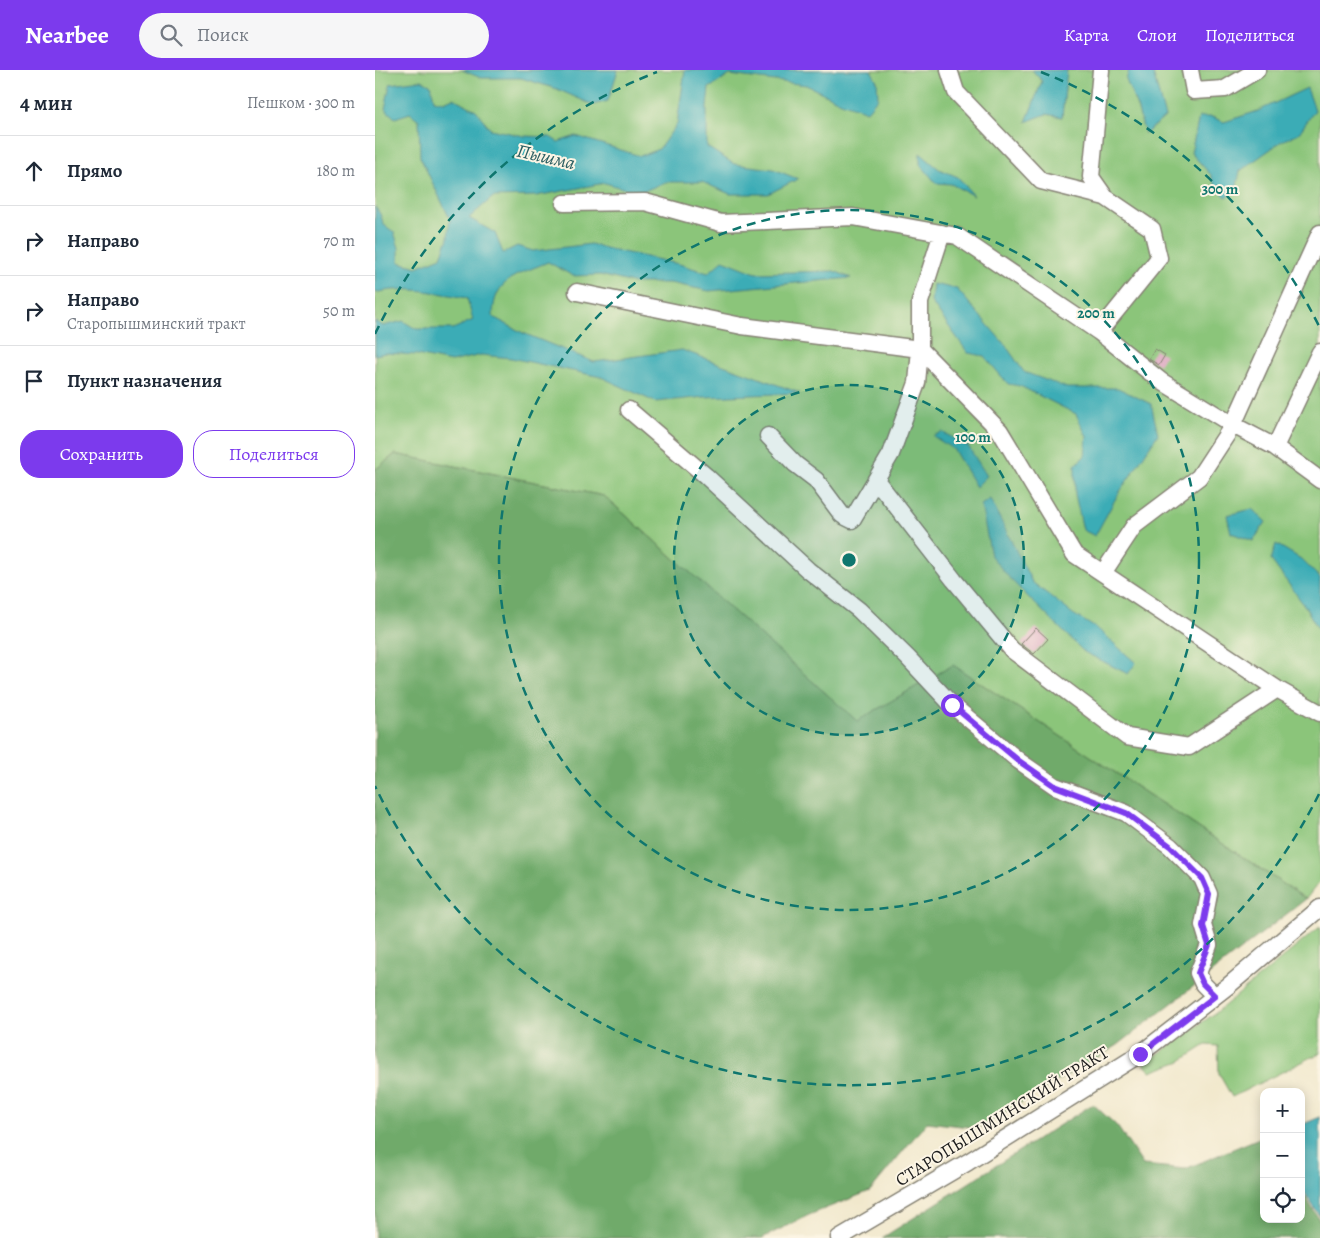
<!DOCTYPE html>
<html lang="ru">
<head>
<meta charset="utf-8">
<style>
  :root { --surface:#fff; --page:#f6f6f7; --text:#1f2937; --muted:#747a83; --line:#e0e1e3; --accent:#7c3aed }
  body { margin:0; font-family:Alegreya,serif; background:var(--page); color:var(--text) }
  .controls { position:absolute; right:15px; bottom:15px; display:grid; overflow:hidden; border-radius:10px; box-shadow:0 2px 12px #0003 }
  .controls button { width:45px; height:45px; display:grid; place-items:center; padding:0; border:0; border-bottom:1px solid var(--line); background:var(--surface); color:var(--text); font:25px sans-serif }
  .stop { position:absolute; width:15px; height:15px; margin:-11px; border:4px solid #7c3aed; border-radius:50%; background:#fff }
  .stop.end { background:#7c3aed; border-color:#fff; box-shadow:0 1px 5px #0008 }
  .list { margin:0; padding:0; list-style:none }
  h2 { display:flex; justify-content:space-between; align-items:center; height:65px; margin:0; padding:0 20px; font-size:21px }
  h2 small { font-size:16px; font-weight:400; color:var(--muted) }
  .list li { display:grid; grid-template-columns:32px 1fr auto; gap:15px; align-items:center; box-sizing:border-box; height:70px; padding:0 20px; border-top:1px solid var(--line) }
  .list b { display:block; font-size:19px; white-space:nowrap }
  .list p { margin:0; font-size:16px; white-space:nowrap; color:var(--muted) }
  .list em { font-size:16px; font-style:normal; color:var(--muted) }
  .actions { display:flex; gap:10px; padding:15px 20px }
  .actions a { flex:1; padding:11px 0; border:1px solid var(--accent); border-radius:20px; text-align:center; font-size:18px; color:var(--accent) }
  .actions .main { background:var(--accent); color:#fff }
  .icon { flex:none; width:28px; height:28px; fill:none; stroke:currentColor; stroke-width:2; stroke-linecap:round; stroke-linejoin:round }
  .map { position:relative; flex:none; width:945px; height:1168px; overflow:hidden }
  header { display:flex; align-items:center; gap:30px; box-sizing:border-box; height:70px; padding:0 25px; background:var(--accent); color:#fff }
  header strong { font-size:24px }
  nav { display:flex; gap:28px; margin-inline-start:auto; font-size:18px }
  .search { width:350px; height:45px; background:var(--page); display:flex; align-items:center; gap:12px; box-sizing:border-box; padding:0 18px; border-radius:28px; color:var(--muted); font-size:19px }
  main { display:flex }
  aside { flex:1; background:var(--surface) }
  .map>svg:first-child { display:block }
</style>
</head>
<body>
<header>
<strong>Nearbee</strong>
<div class="search"><svg class="icon" aria-label="search" viewBox="0 0 24 24"><circle cx="10" cy="10" r="6"/><path d="M15 15l6 6"/></svg>Поиск</div>
<nav><a>Карта</a><a>Слои</a><a>Поделиться</a></nav>
</header>
<main>
<aside>
<h2>4 мин<small>Пешком · 300 m</small></h2>
<ul class="list">
<li><svg class="icon" aria-label="ahead" viewBox="0 0 24 24"><path d="M12 20V5M6 11l6-6 6 6"/></svg><div><b>Прямо</b></div><em>180 m</em></li>
<li><svg class="icon" aria-label="right" viewBox="0 0 24 24"><path d="M7 20v-9h11M14 6l5 5-5 5"/></svg><div><b>Направо</b></div><em>70 m</em></li>
<li><svg class="icon" aria-label="right" viewBox="0 0 24 24"><path d="M7 20v-9h11M14 6l5 5-5 5"/></svg><div><b>Направо</b><p>Старопышминский тракт</p></div><em>50 m</em></li>
<li><svg class="icon" aria-label="arrive" viewBox="0 0 24 24"><path d="M6 21V4h12l-3 4 3 4H6"/></svg><div><b>Пункт назначения</b></div></li>
</ul>
<div class="actions"><a class="main">Сохранить</a><a>Поделиться</a></div>
</aside>
<div class="map">
<svg width="945" height="1168" viewBox="0 0 945 1168">
  <rect width="100%" height="100%" fill="#fcf5e5"/>
  <filter id="ink" filterUnits="userSpaceOnUse"><feTurbulence type="fractalNoise" baseFrequency=".02" numOctaves="2"/><feDisplacementMap in="SourceGraphic" scale="10" xChannelSelector="R" yChannelSelector="G"/><feConvolveMatrix kernelMatrix="1 2 1 2 8 2 1 2 1" color-interpolation-filters="sRGB"/></filter>
  <filter id="wash" filterUnits="userSpaceOnUse"><feTurbulence type="fractalNoise" baseFrequency=".0096" numOctaves="4" result="noise"/><feDisplacementMap in="SourceGraphic" scale="20" xChannelSelector="R" yChannelSelector="G"/><feGaussianBlur stdDeviation="1.12" result="paint"/><feColorMatrix in="noise" values="0 0 0 0 0 0 0 0 0 0 0 0 0 0 0 0 0 1.4 0 .05"/><feComposite in="paint" operator="in"/></filter>
  <g filter="url(#wash)">
    <rect width="100%" height="100%" fill="#f1e8cc"/>
    <!-- green -->
    <path fill="#8bc57a" stroke="#54704b" d="M 0,0 L 945,0 L 945,811 L 931,829 L 578,595 L 482,651 L 229,426 L 20,384 L 0,400 Z
      M 945,857 L 945,983 L 857,1027 L 844,1004 L 843,976 L 831,975 L 806,991 L 776,1002 L 769,994 L 843,941 Z"/>
    <!-- forest -->
    <path fill="#70aa6a" stroke="#466343" d="M 20,384 L 229,426 L 482,651 L 578,595 L 931,829 L 743,975 L 603,1058 L 552,1052 L 495,1121 L 434,1145 L 387,1168 L 0,1168 L 0,400 Z
      M 718,1034 L 742,1056 L 768,1095 L 810,1099 L 889,1066 L 889,1149 L 926,1149 L 926,1120 L 945,1151 L 945,1168 L 507,1168 Z"/>
    <!-- water -->
    <path fill="#3bacb6" stroke="#2c6469" d="M 87,0 L 243,0 L 233,31 L 218,35 L 182,19 L 146,8 L 106,8 Z
      M 310,0 L 496,0 L 502,11 L 503,28 L 492,41 L 466,32 L 431,15 L 355,5 L 334,18 L 332,37 L 332,77 L 359,94 L 398,99 L 423,109 L 393,124 L 355,124 L 327,112 L 291,112 L 264,123 L 230,113 L 161,126 L 118,127 L 94,148 L 120,163 L 128,183 L 142,176 L 158,181 L 216,174 L 234,179 L 304,194 L 333,203 L 348,190 L 381,203 L 459,201 L 476,208 L 334,221 L 295,213 L 258,213 L 225,205 L 198,206 L 173,192 C 143,205 118,208 118,247 L 148,263 L 219,292 L 307,280 L 425,323 L 330,327 L 280,332 L 226,307 L 136,288 L 106,285 L 76,292 L 42,285 L 10,283 L 0,285 L 0,251 L 8,256 L 28,251 L 41,259 L 78,259 L 98,250 L 92,228 C 61,223 30,215 0,223 L 0,136 L 5,144 L 9,155 L 19,162 L 24,178 L 24,192 L 42,197 L 66,187 L 73,168 L 75,149 L 45,87 L 44,50 L 35,43 L 20,48 L 10,39 L 15,14 L 47,10 L 56,15 L 59,30 L 69,32 L 78,28 L 101,40 L 115,59 L 149,66 L 175,67 L 183,72 L 201,66 L 265,86 L 284,79 L 302,54 Z
      M 657,0 L 692,0 L 687,47 L 671,44 L 651,52 L 667,11 Z
      M 754,0 L 779,0 L 778,3 L 790,47 L 770,64 L 762,37 L 751,10 Z
      M 932,18 L 940,40 L 924,63 L 907,71 L 865,101 L 861,120 L 851,127 L 840,116 L 836,105 L 816,83 L 824,47 L 837,47 L 849,52 L 883,41 Z
      M 545,83 L 564,99 L 583,107 L 599,126 L 576,114 L 561,113 L 545,94 Z
      M 558,214 L 582,219 L 631,276 L 649,302 L 692,318 L 743,318 L 776,334 L 783,364 L 742,426 L 720,466 L 708,460 L 700,424 L 700,395 L 710,386 L 712,367 L 701,344 L 645,316 L 633,314 L 609,286 L 593,283 L 556,232 Z
      M 567,362 L 593,376 L 612,406 L 601,417 L 579,380 L 558,366 Z
      M 615,429 L 657,512 L 698,544 L 724,560 L 761,593 L 753,604 L 709,582 L 636,510 L 616,486 L 606,435 Z
      M 877,439 L 891,452 L 878,471 L 856,463 L 852,445 Z
      M 901,474 L 926,489 L 945,508 L 945,562 L 929,535 L 896,490 Z
      M 945,1047 L 945,1147 L 926,1117 L 926,1055 Z"/>
    <g id="blocks">
      <!-- building -->
      <path fill="#dca6c1" d="M 780,279 L 790,285 L 784,295 L 774,289 Z
        M 661,558 L 673,569 L 659,584 L 646,574 Z"/>
    </g>
  </g>
  <g filter="url(#ink)">
    <use href="#blocks" fill-opacity="0" stroke="#868274" stroke-width="1"/>
    <g fill="none" stroke-linecap="round" stroke-linejoin="round">
      <defs>
        <path id="minor" d="M 574,0 L 581,22 L 666,111 L 730,127
          M 815,0 L 819,21 L 850,19 L 882,0
          M 189,133 L 270,132 L 346,153 L 478,147 L 582,166 L 724,262 L 786,311 L 858,355 L 900,377 L 945,410
          M 202,222 L 367,256 L 545,279 L 625,361 L 699,484 L 902,619 L 945,643
          M 724,262 L 784,188 L 777,159 L 730,127 L 716,107 L 726,0
          M 254,340 L 331,406 L 433,500 L 484,540 L 533,588 L 577,635 L 644,691 L 680,716 L 751,743 L 795,776 L 827,808 L 834,824 L 828,855 L 834,875 L 823,903 L 828,914 L 840,926
          M 393,366 L 420,394 L 441,410 L 467,445 L 477,450 L 516,384 L 542,313 L 545,279 L 545,232 L 567,163
          M 900,377 L 945,282
          M 501,410 L 579,510 L 637,580 L 752,667 L 814,677 L 902,619
          M 728,503 L 759,456 L 824,407 L 858,355 L 945,163
          M 464,1168 L 593,1092 L 765,984 L 853,916 L 945,838"/>
      </defs>
      <!-- minor casing -->
      <use href="#minor" stroke="#868274" stroke-width="19"/>
      <!-- minor -->
      <use href="#minor" stroke="#fff" stroke-width="16"/>
    </g>
  </g>
  <g fill="none" stroke-linecap="round" stroke-linejoin="round" filter="url(#ink)">
    <!-- route -->
    <path stroke="#7c3aed" stroke-width="6" d="M 577,635 L 644,691 L 680,716 L 751,743 L 795,776 L 827,808 L 834,824 L 828,856 L 834,875 L 823,903 L 828,914 L 840,926 L 765,984"/>
  </g>
  <!-- distance rings -->
  <circle cx="474" cy="490" r="175" fill="#0f766e" fill-opacity=".12"/>
  <g fill="none" stroke="#0f766e" stroke-width="2.5" stroke-dasharray="9 6">
    <circle cx="474" cy="490" r="175"/>
    <circle cx="474" cy="490" r="350"/>
    <path d="M944 724A525 525 0 0 1 0 716M0 264A525 525 0 0 1 282 2M666 2A525 525 0 0 1 944 256"/>
  </g>
  <g text-anchor="middle" dominant-baseline="central" stroke-width="4" stroke-linejoin="round" paint-order="stroke">
    <!-- street labels -->
    <g font-size="18" fill="#1c1c1c" stroke="#fcf5e5">
      <text transform="translate(627 1046) rotate(-32)">СТАРОПЫШМИНСКИЙ ТРАКТ</text>
    </g>
    <!-- water labels -->
    <g font-size="19" font-style="italic" fill="#2a5d61" stroke="#fcf5e5">
      <text transform="translate(171 87) rotate(13)">Пышма</text>
    </g>
  </g>
  <circle cx="474" cy="490" r="8" fill="#0f766e" stroke="#fcf5e5" stroke-width="2.5"/>
  <g font-size="15" text-anchor="middle" font-weight="bold" fill="#0f766e" stroke="#fcf5e5" stroke-width="4" stroke-linejoin="round" paint-order="stroke">
    <text x="845" y="124">300 m</text>
    <text x="721" y="248">200 m</text>
    <text x="598" y="372">100 m</text>
  </g>
</svg>
<div class="controls">
<button>+</button>
<button>−</button>
<button><svg class="icon" aria-label="locate" viewBox="0 0 24 24"><circle cx="12" cy="12" r="6"/><path d="M12 2v4M12 18v4M2 12h4M18 12h4"/></svg></button>
</div>
<div class="stop" style="left:577px;top:635px"></div>
<div class="stop end" style="left:765px;top:984px"></div>
</div>
</main>
</body>
</html>
